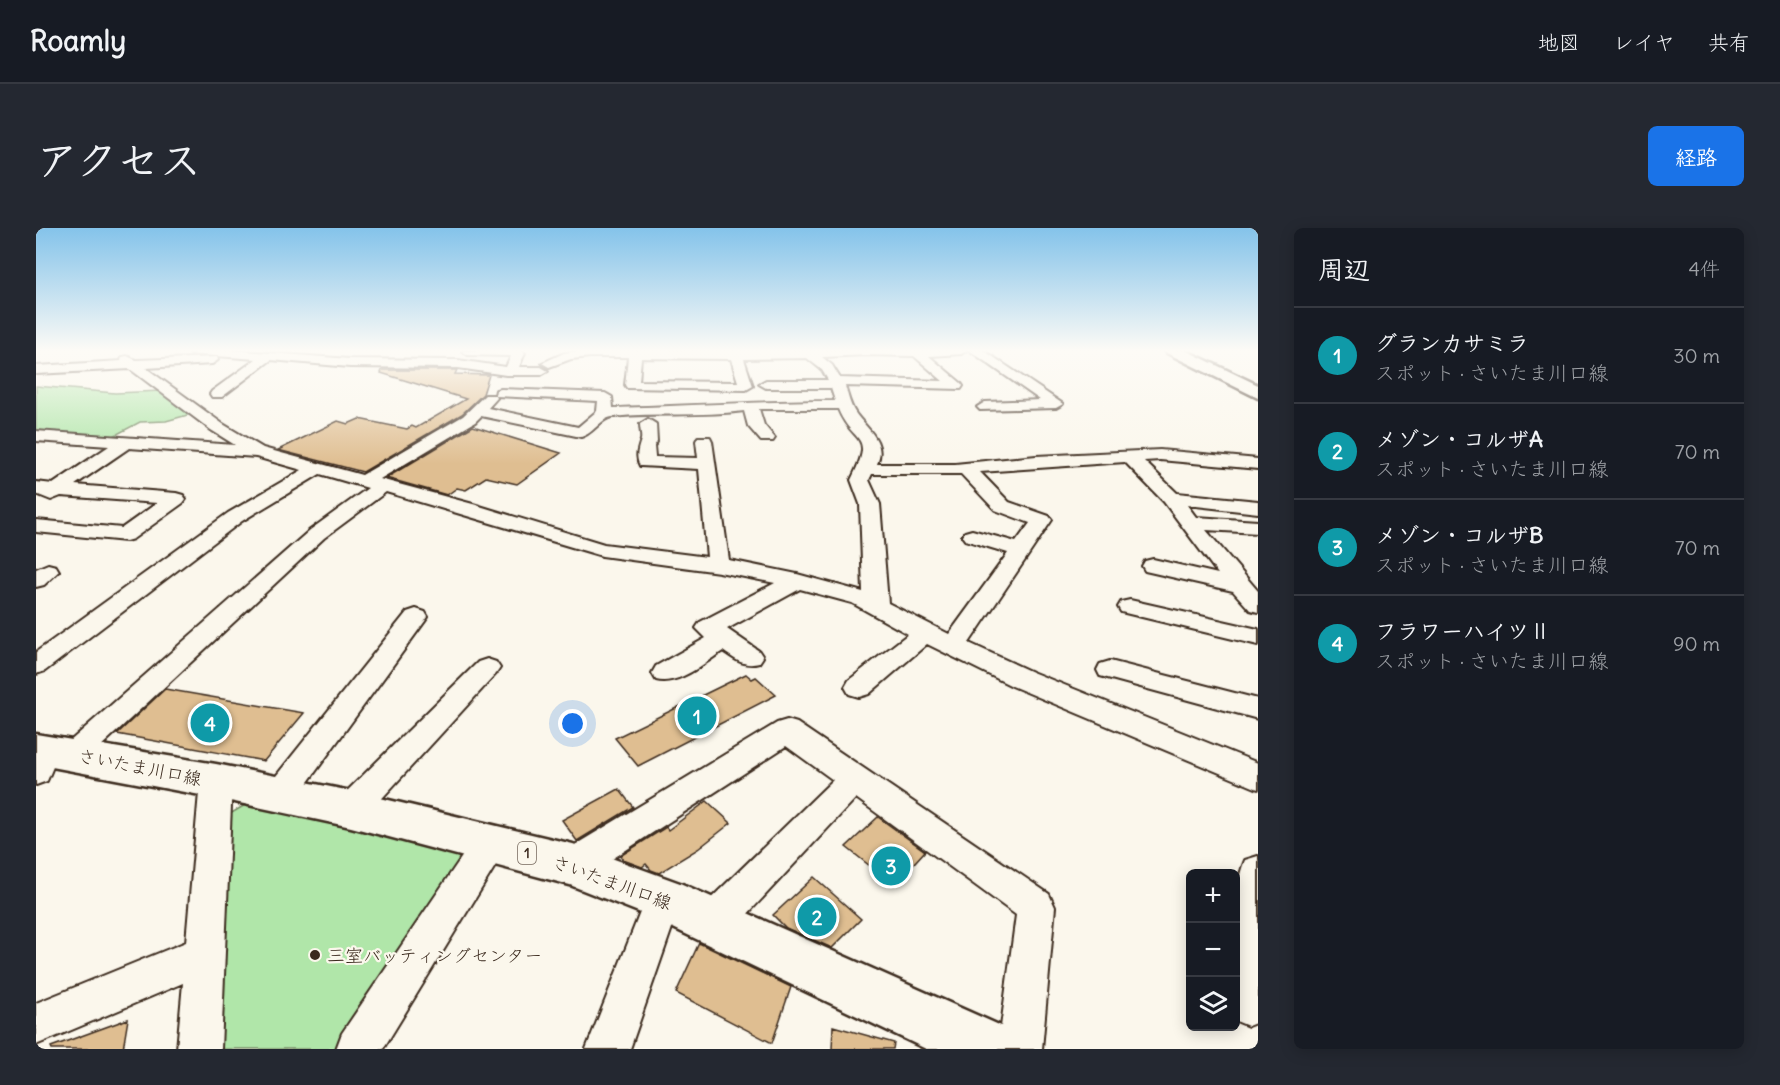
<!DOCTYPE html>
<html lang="ja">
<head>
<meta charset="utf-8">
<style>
  :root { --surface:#171b24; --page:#242831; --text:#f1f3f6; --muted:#9ea1a6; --line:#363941; --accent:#1a73e8 }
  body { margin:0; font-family:Delius,"Klee One",sans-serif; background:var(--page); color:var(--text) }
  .controls { position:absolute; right:18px; bottom:18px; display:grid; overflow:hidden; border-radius:9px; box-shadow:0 3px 15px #0003 }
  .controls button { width:54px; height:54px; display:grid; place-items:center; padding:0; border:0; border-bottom:2px solid var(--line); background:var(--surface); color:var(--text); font:30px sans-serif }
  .you { position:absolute; left:537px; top:496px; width:21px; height:21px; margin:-15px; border:4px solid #fff; border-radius:50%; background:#1a73e8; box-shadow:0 0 0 9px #1a73e833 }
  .badge { display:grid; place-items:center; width:39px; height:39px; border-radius:50%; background:var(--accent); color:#fff; font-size:20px; font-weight:700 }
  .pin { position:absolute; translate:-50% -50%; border:3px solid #fff; box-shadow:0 2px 6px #0006 }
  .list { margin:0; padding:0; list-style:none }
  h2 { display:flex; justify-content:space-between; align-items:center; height:78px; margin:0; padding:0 24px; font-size:26px }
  h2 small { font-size:20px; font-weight:400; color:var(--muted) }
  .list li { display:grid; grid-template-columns:39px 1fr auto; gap:18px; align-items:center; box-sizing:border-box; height:96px; padding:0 24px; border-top:2px solid var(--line) }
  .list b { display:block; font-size:22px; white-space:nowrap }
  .list p { margin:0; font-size:20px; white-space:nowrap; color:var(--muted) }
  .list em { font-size:20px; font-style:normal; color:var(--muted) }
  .icon { flex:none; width:33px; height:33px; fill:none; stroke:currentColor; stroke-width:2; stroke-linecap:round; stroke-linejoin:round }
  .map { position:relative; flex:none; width:1222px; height:821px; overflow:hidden; border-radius:9px }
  header { display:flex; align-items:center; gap:36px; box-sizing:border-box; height:84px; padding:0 30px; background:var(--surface); border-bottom:2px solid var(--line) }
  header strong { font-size:28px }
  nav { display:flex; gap:33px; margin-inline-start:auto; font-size:21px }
  .intro { display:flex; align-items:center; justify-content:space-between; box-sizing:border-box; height:144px; padding:0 36px }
  h1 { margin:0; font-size:42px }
  .button { padding:15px 27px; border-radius:9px; background:var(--accent); color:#fff; font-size:21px; font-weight:700 }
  main { display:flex; gap:36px; padding:0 36px }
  aside { flex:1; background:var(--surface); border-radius:9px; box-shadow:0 3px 15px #0003 }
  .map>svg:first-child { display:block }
</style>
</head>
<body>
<header>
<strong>Roamly</strong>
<nav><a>地図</a><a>レイヤ</a><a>共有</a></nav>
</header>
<div class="intro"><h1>アクセス</h1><a class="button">経路</a></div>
<main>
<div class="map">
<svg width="1222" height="821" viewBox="0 0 1222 821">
  <rect width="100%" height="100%" fill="#fbf7ec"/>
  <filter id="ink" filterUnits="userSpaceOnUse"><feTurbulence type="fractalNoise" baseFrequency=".0167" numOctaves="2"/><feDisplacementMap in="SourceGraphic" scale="12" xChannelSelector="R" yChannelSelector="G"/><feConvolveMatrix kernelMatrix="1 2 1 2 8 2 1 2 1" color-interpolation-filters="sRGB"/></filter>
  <g filter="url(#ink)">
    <!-- green -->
    <path fill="#b0e6a9" stroke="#768864" stroke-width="1.5" d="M 0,158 L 79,165 L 125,163 L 159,185 L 130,193 L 104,194 L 70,212 L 0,206 Z
      M 219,571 L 429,620 L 432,634 L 309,821 L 183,821 L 194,586 Z"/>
    <!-- building -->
    <path fill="#dfbe91" stroke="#3b2a1e" stroke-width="1.5" d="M 346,142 L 421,142 L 419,146 L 453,147 L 447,166 L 426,186 L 327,244 L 242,222 L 302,193 L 312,196 L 323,191 L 371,201 L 376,198 L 380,200 L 430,171 L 345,145 Z
      M 437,198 L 525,225 L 481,256 L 450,249 L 430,262 L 421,260 L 411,267 L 350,250 Z
      M 710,446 L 716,451 L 720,449 L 740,467 L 602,538 L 579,510 Z
      M 129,461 L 268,485 L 228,533 L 81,506 Z
      M 583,561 L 597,579 L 541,613 L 526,592 Z
      M 671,573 L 695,595 L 662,621 L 623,645 L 615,642 L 610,636 L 606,639 L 587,632 L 584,628 L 630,599 L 632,602 Z
      M 842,589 L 889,623 L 858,657 L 810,619 Z
      M 778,649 L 825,691 L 796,720 L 750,700 L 737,687 Z
      M 663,715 L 755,759 L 736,815 L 640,765 Z
      M 92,791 L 87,821 L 16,821 L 15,819 Z
      M 797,798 L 858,815 L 857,821 L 796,821 Z"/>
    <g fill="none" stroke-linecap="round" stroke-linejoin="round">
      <defs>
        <path id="street" d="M 149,122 L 195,122 L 314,131 L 422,132 L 470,139 L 475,128 L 432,127 L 426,123 L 484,122 L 489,125 L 483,139 L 505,139 L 512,143 L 505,147 L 470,147 L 422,140 L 314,139 L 235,132 L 186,169 L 176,169 L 174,166 L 176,163 L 220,131 L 155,126 Z
          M 552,122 L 931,122 L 925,126 L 893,128 L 925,155 L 927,158 L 925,161 L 809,158 C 812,167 814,178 820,186 C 831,201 851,214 841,236 L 919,236 L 1000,228 L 1124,222 L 1222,231 L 1222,241 L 1124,232 L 1108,233 L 1141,265 L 1222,273 L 1222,285 L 1151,277 L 1160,289 L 1222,293 L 1222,305 L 1170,302 L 1222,363 L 1222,384 L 1214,382 L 1197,363 L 1109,343 L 1106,338 L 1109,333 L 1117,331 L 1182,346 L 1128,274 L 1089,234 L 944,244 L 973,274 L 1013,288 L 1016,292 L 933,415 L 996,444 L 1222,535 L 1222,561 L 976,458 L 891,416 L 833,466 L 823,469 L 813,466 L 809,459 L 813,452 L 872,406 L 816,375 L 764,361 L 691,401 L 723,423 L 727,429 L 723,435 C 708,439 700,432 687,423 C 669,434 643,458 620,452 L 616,445 L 620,438 L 670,410 L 660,400 L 664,394 L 739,355 L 683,344 L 566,328 L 350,264 L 288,310 L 48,534 L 37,538 L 26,534 L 22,527 L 11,553 L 0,557 L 0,513 L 9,510 L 20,514 L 24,522 L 274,302 L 332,260 L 284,246 L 206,293 L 9,443 L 0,446 L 0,424 L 192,285 L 266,242 L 220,229 L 93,220 L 39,257 L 140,265 L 147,267 L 150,271 L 147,275 L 97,311 L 90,313 L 0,304 L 0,292 L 86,300 L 121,275 L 25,268 L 15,272 L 0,266 L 0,254 L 17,256 L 73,218 L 0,213 L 0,203 L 199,217 L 175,202 L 94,141 L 0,146 L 0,138 L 85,133 L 86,129 L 91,128 L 100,132 L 181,129 L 182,132 L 176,136 L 110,140 L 187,196 L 227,220 L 326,247 L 427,188 L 449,167 L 459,167 L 460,162 L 465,161 L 569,165 L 576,169 L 577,180 C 651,178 725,173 799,173 L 795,160 L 730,160 L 723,156 L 730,152 L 792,152 L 786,142 L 771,130 L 708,131 L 717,158 L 710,162 L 591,160 L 589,157 L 592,129 L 554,129 L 535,131 L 513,139 L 506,135 L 528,125 ZM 830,127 L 878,128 L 907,153 L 804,150 L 796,137 L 786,129 ZM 605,130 L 695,131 L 702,154 L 603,153 ZM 460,168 L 562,173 L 561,183 L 542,199 L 452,180 L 461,170 ZM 723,181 L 802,181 C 817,218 840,203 815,252 L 824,276 L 827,364 L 761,346 L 693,332 L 676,213 L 674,209 L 662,209 L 660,213 L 662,230 L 619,229 L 618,218 L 621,214 L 620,196 L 612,191 L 604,196 C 604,201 606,208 605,212 C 602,221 599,229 604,238 L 663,241 L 671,329 L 568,316 L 437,276 L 344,251 L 439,194 L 445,188 L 545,209 C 557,206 564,191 576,189 C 620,184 664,189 708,183 L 712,198 L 725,213 L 737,213 L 739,210 L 728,197 ZM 836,246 L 925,246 L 959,282 L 994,295 L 980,314 L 936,302 L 929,304 L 926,308 L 929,312 L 972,325 L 913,406 L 852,375 L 844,276 L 833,252 Z
          M 933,122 L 947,122 L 1027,176 L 1020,180 L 944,182 L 941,179 L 949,174 L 1004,172 Z
          M 12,336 L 20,338 L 23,343 L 8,357 L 0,359 L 0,341 Z
          M 1094,372 L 1222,401 L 1222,417 L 1085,384 L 1082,379 L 1085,374 Z
          M 380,381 L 389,384 L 392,389 L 256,576 L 244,580 L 232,576 L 228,567 L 232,558 L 371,384 Z
          M 451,431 L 460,434 L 464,440 L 460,446 L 327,591 L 315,595 L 303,591 L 298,581 L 303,571 L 442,434 Z
          M 1074,433 L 1222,471 L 1222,491 L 1064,448 L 1061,442 L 1064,436 Z
          M 751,492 L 761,495 L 1013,666 L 1019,679 L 1006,821 L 962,821 L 980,687 L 820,570 L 691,708 L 677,714 L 663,708 L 658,695 L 663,682 L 797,552 L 750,518 L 550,648 L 537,653 L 524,648 L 519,637 L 524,626 L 741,495 Z
          M 180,540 L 191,544 L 196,553 L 185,821 L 141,821 L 147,755 L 0,817 L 0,775 L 150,714 L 164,553 L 169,544 Z
          M 454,601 L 466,605 L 471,616 L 466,627 L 347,821 L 300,821 L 306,805 L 442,605 Z
          M 1222,628 L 1222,794 L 1212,798 L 1200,793 C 1200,749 1192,671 1209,632 Z
          M 627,654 L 640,659 L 646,671 L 594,821 L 550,821 L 614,659 Z"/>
        <path id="secondary" d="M 1129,122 L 1149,122 L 1222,157 L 1222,170 L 1131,125 Z"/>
        <path id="primary" d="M 0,506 L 180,536 L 315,563 L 537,616 L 644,655 L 972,801 L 980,821 L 890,821 L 610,687 L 534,657 L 315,599 L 180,570 L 0,536 Z"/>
      </defs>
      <!-- street casing -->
      <use href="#street" stroke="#3b2a1e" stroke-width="4"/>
      <!-- secondary casing -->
      <use href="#secondary" stroke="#3b2a1e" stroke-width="5"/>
      <!-- primary casing -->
      <use href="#primary" stroke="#3b2a1e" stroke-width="5"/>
      <!-- street -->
      <use href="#street" fill="#fbf7ec" fill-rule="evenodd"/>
      <!-- secondary -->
      <use href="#secondary" fill="#fbf7ec" fill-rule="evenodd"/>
      <!-- primary -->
      <use href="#primary" fill="#fbf7ec" fill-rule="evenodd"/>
    </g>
  </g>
  <!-- sky -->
  <linearGradient id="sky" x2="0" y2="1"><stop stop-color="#84c3ea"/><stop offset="0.52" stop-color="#fdfbf6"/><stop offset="1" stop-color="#fdfbf6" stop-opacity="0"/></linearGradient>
  <rect width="1222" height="236" fill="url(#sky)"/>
  <!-- markers -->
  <circle fill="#3b2a1e" stroke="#fbf7ec" stroke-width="2" cx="279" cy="727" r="6"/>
  <g text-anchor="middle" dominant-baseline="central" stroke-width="4.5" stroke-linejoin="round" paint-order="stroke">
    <!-- shield labels -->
    <rect fill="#fbf7ec" stroke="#75685c" stroke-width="1.5" x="482" y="614" width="18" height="22" rx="4.5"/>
    <g font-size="14" font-weight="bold" fill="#3b2a1e">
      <text x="491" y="625">1</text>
    </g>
    <!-- near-street labels -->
    <g font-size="18" fill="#3b2a1e" stroke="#fbf7ec">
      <text transform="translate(104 539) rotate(11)">さいたま川口線</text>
      <text transform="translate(576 654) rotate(20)">さいたま川口線</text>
    </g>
    <!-- near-poi labels -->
    <g font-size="18" fill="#3b2a1e" stroke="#fbf7ec" text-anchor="start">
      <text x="291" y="727">三室バッティングセンター</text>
    </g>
  </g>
</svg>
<div class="controls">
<button>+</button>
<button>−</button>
<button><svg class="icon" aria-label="layers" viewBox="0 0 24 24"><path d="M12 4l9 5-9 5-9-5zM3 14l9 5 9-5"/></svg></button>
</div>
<div class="you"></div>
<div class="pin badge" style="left:661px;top:488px;background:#0f9aa8">1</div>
<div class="pin badge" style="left:781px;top:689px;background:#0f9aa8">2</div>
<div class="pin badge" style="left:855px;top:638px;background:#0f9aa8">3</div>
<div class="pin badge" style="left:174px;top:495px;background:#0f9aa8">4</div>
</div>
<aside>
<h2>周辺<small>4件</small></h2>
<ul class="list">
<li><span class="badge" style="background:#0f9aa8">1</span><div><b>グランカサミラ</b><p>スポット · さいたま川口線</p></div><em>30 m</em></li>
<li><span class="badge" style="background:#0f9aa8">2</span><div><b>メゾン・コルザA</b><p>スポット · さいたま川口線</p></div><em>70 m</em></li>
<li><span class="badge" style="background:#0f9aa8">3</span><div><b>メゾン・コルザB</b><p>スポット · さいたま川口線</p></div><em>70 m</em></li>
<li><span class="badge" style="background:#0f9aa8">4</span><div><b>フラワーハイツⅡ</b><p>スポット · さいたま川口線</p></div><em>90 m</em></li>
</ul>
</aside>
</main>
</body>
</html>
